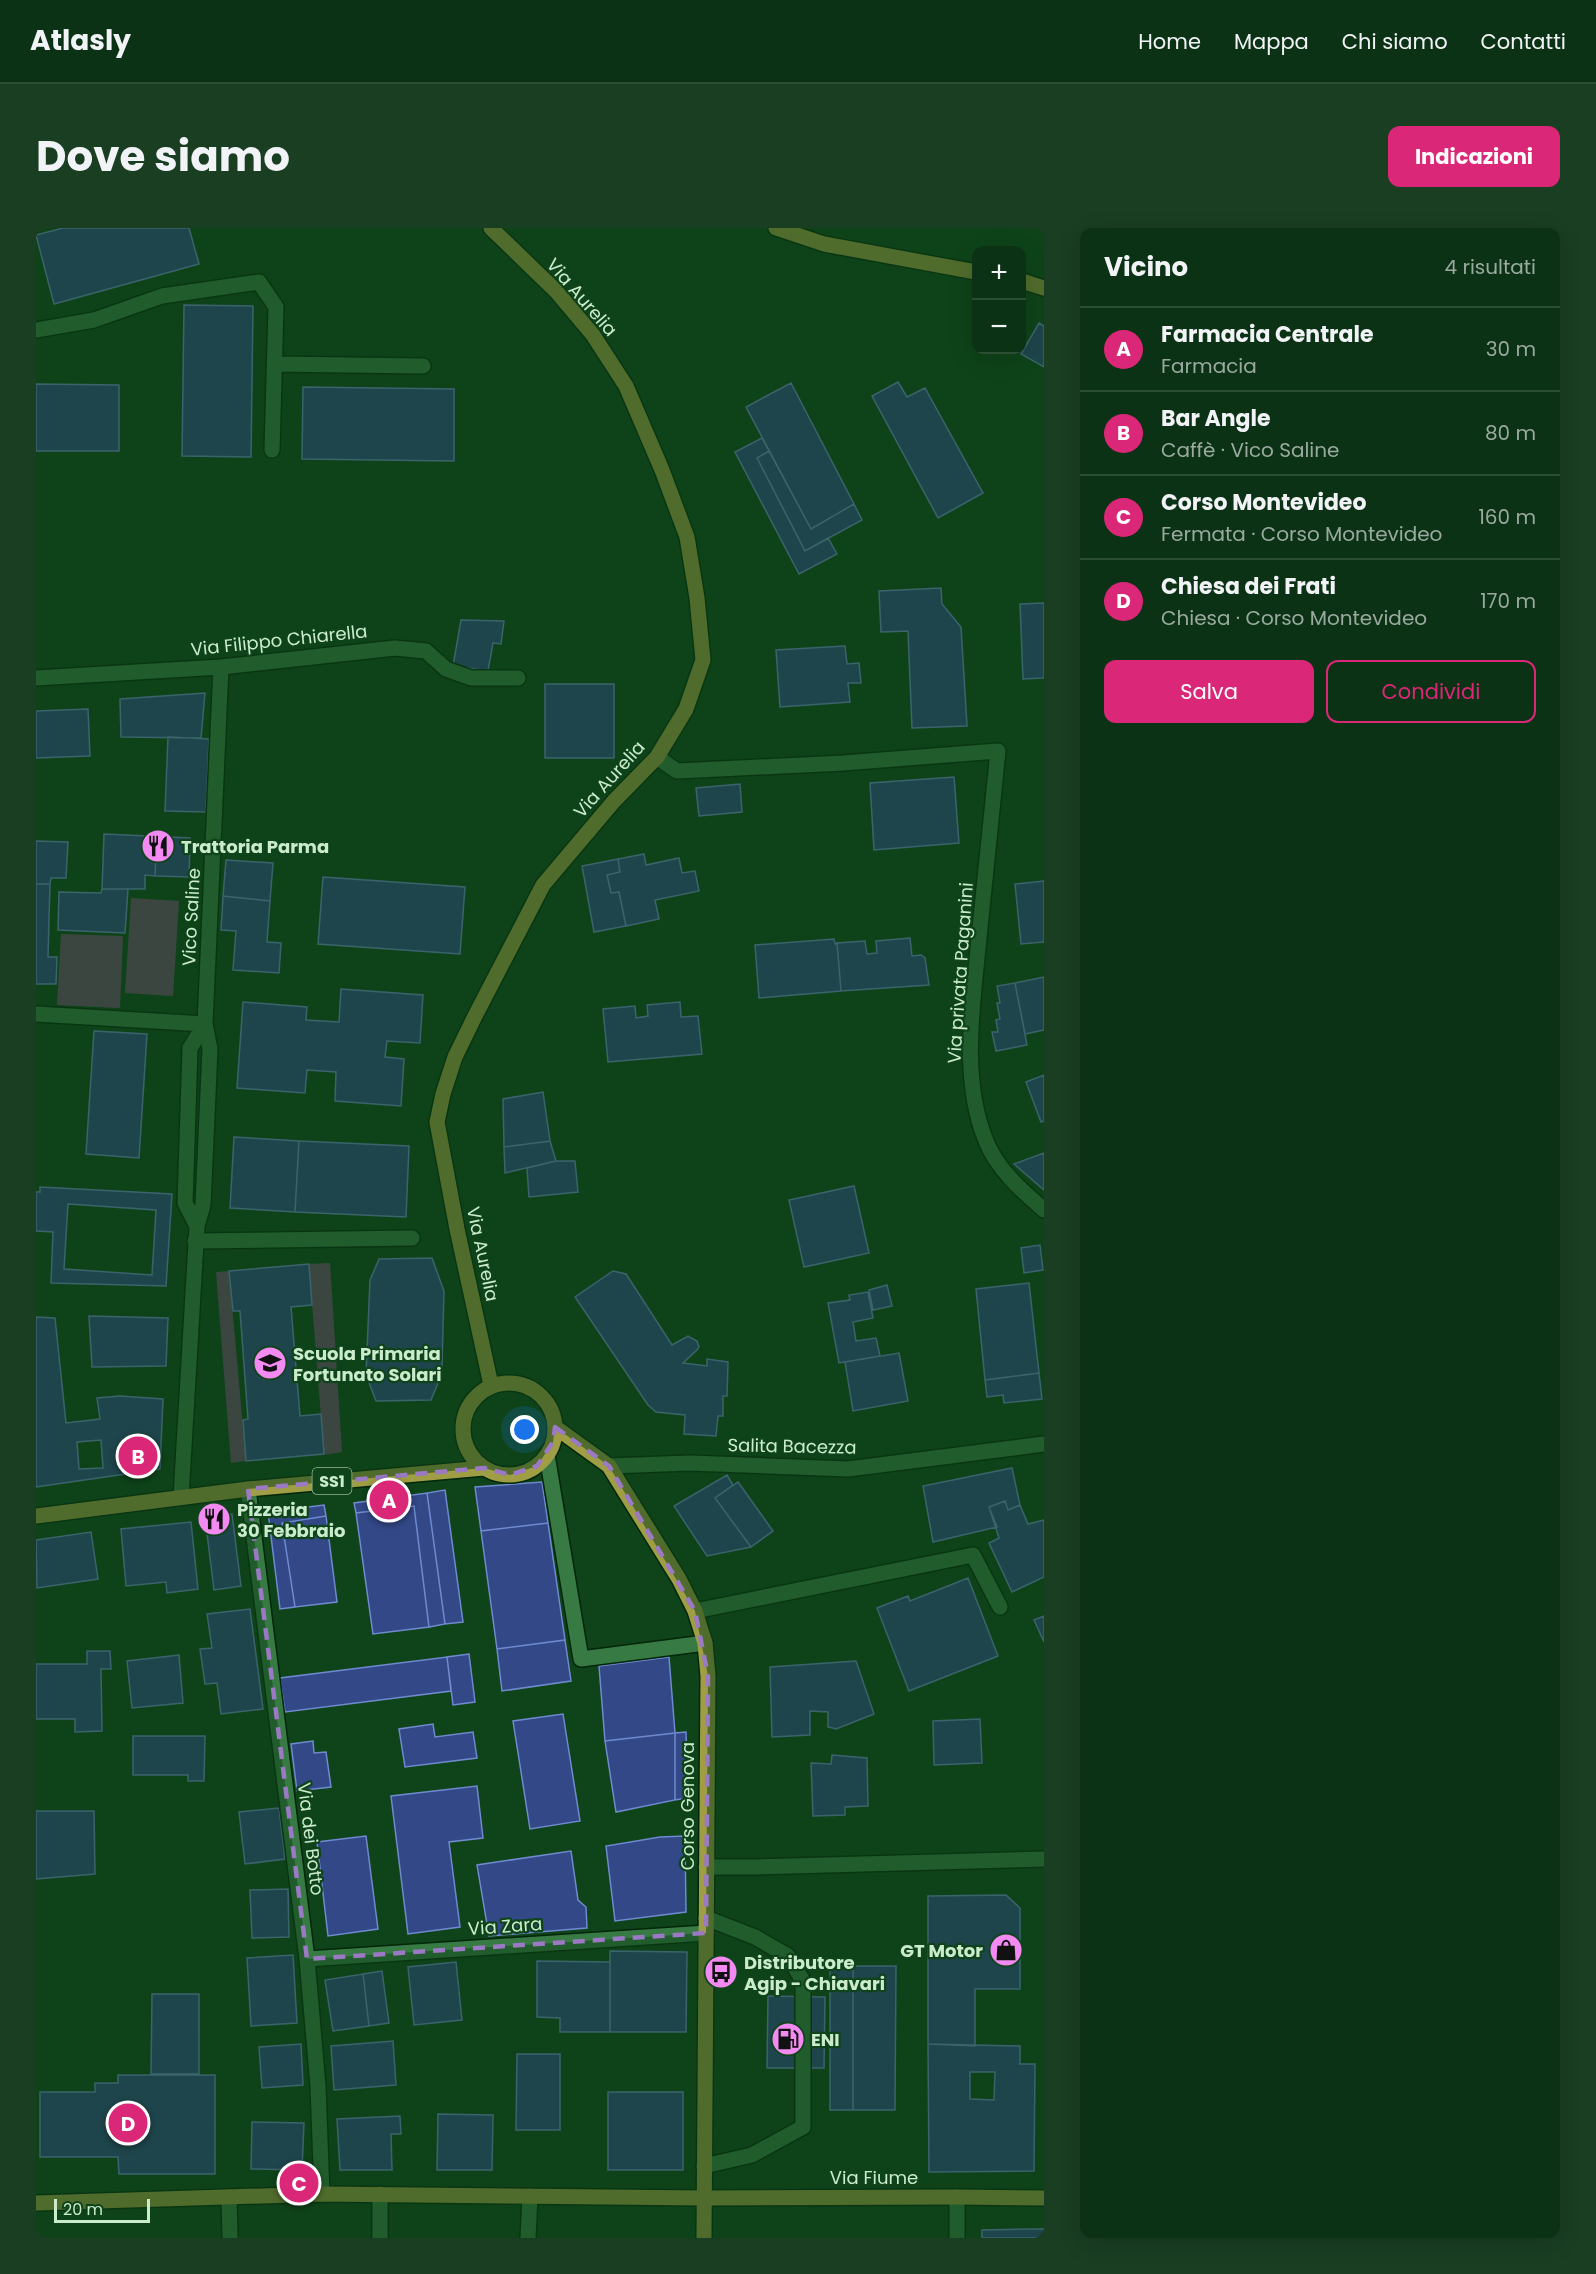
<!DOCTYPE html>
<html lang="it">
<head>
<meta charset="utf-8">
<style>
  :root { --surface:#0b3214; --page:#193e22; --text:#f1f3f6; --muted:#9aaaa0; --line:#2b4d34; --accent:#db2777 }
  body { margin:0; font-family:Poppins,sans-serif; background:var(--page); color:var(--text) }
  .controls { position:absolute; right:18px; top:18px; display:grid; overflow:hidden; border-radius:12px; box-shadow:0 6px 24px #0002 }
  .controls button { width:54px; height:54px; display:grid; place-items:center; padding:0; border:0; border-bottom:2px solid var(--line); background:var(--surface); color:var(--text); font:30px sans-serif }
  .scale { position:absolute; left:18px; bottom:15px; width:96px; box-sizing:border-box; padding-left:6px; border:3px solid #caeccd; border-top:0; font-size:16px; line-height:21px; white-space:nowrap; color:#caeccd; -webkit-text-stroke:4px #0f431a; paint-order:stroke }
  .you { position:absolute; left:489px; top:1202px; width:21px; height:21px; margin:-15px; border:4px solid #fff; border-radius:50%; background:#1a73e8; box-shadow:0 0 0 9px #1a73e833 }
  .badge { display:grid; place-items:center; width:39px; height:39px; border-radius:50%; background:var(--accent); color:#fff; font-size:20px; font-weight:700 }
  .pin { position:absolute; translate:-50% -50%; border:3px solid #fff; box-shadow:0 2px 6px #0006 }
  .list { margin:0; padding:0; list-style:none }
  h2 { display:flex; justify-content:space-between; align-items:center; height:78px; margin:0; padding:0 24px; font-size:26px }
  h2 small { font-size:20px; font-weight:400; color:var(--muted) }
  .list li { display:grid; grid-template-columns:39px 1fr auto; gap:18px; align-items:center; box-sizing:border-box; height:84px; padding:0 24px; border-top:2px solid var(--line) }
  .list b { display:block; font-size:22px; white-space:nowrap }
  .list p { margin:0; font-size:20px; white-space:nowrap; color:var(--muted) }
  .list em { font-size:20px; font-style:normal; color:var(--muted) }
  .actions { display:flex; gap:12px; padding:18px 24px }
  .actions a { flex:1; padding:14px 0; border:2px solid var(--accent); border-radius:12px; text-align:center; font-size:21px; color:var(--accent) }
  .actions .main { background:var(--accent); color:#fff }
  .map { position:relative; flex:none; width:1008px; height:2010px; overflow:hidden; border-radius:12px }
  header { display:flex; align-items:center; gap:36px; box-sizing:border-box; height:84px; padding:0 30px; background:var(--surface); border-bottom:2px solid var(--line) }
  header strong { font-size:28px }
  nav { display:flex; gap:33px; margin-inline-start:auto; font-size:21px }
  .intro { display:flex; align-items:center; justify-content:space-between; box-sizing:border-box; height:144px; padding:0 36px }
  h1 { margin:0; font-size:42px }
  .button { padding:15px 27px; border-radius:12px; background:var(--accent); color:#fff; font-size:21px; font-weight:700 }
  main { display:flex; gap:36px; padding:0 36px }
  aside { flex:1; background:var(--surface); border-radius:12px; box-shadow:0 6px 24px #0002 }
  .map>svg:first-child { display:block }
</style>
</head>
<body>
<header>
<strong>Atlasly</strong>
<nav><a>Home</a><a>Mappa</a><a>Chi siamo</a><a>Contatti</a></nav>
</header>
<div class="intro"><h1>Dove siamo</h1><a class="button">Indicazioni</a></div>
<main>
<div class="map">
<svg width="1008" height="2010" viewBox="0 0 1008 2010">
  <rect width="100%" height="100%" fill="#0f431a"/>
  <!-- green -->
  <path fill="#724a72" d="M 95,670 L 143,673 L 137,768 L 89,765 Z
    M 25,706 L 87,708 L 84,780 L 21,777 Z
    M 294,1035 L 306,1224 L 288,1227 L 273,1036 Z
    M 193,1043 L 210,1233 L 195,1235 L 180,1044 Z"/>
  <!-- building -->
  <path fill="#324887" stroke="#6f8acf" stroke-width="1.5" fill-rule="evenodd" d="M 27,0 L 153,0 L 163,36 L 18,76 L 0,7 Z
    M 148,77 L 217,78 L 215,229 L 146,228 Z
    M 1003,95 L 1008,98 L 1008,139 L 985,126 Z
    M 862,154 L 871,169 L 889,160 L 947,265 L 902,290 L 836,168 Z
    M 755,155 L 818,276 L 775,301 L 710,179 Z
    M 0,156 L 83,157 L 83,223 L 0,223 Z
    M 267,159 L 418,161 L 418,233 L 266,231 Z
    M 726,210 L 733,223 L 721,230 L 769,323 L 792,310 L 801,326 L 763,346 L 699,224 Z
    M 733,223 L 775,301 L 818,276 L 826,292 L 769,323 L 721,230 Z
    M 905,360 L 906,376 L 925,399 L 931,498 L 876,500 L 872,403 L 845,404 L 843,363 Z
    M 1008,375 L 1008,450 L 987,451 L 984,376 Z
    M 425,392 L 468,393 L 465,416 L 457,415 L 452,443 L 417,438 Z
    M 809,418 L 811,436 L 823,435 L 825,455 L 812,455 L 814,474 L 744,479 L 740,422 Z
    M 509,456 L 578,456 L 578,530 L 509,530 Z
    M 169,465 L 165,510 L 85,509 L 84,471 Z
    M 52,481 L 54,528 L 0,530 L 0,483 Z
    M 132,509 L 173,511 L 170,584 L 129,583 Z
    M 918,549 L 923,615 L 838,622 L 834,555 Z
    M 704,556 L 706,584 L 663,588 L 660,560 Z
    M 68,606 L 112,608 L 110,624 L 120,624 L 119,648 L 109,647 L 109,661 L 66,661 Z
    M 112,608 L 154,610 L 153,649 L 119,648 L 120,624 L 110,624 Z
    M 0,613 L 32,614 L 30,650 L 15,650 L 14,656 L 0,656 Z
    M 608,626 L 610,637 L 643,630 L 646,645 L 659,643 L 663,663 L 619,672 L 623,691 L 590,698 L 583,664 L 575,665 L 571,647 L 584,644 L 582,631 Z
    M 582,631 L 584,644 L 571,647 L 575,665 L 583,664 L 590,698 L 558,704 L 546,638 Z
    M 190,632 L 237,635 L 234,673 L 187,668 Z
    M 287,649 L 429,659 L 424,726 L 282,716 Z
    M 1008,653 L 1008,714 L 985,716 L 979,656 Z
    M 0,656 L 14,656 L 12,729 L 21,729 L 20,756 L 0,756 Z
    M 66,661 L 92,661 L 89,705 L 22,702 L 23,664 L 65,665 Z
    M 187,668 L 234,673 L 231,714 L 245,715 L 243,745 L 197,742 L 200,703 L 185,702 Z
    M 874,710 L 876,728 L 885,727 L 889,730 L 893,757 L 805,763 L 801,715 L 829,713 L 831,726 L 841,725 L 840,713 Z
    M 798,711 L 799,716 L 801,715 L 805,763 L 723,770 L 719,717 Z
    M 1008,749 L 1008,802 L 989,806 L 979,755 Z
    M 979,755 L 991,817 L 960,823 L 956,804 L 962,804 L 960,792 L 964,791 L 961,775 L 964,775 L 961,758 Z
    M 305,761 L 387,767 L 384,815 L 351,813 L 349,829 L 368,831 L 365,878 L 299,873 L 300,844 L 271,842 L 269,865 L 201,860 L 207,774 L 271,779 L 270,792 L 303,794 Z
    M 644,774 L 645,789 L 662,788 L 666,826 L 572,834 L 567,781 L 599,778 L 600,790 L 612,788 L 611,777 Z
    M 58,803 L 111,806 L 103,930 L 50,926 Z
    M 1008,847 L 1008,893 L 1005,894 L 990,854 Z
    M 507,864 L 514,913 L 468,919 L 467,871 Z
    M 198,909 L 263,913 L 259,984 L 194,980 Z
    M 263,913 L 373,918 L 370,989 L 259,984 Z
    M 514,913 L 520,933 L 469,945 L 468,919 Z
    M 1008,925 L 1008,962 L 978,936 Z
    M 520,933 L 539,933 L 542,964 L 493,969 L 491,940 Z
    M 818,958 L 833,1025 L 768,1039 L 753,972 Z
    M 4,959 L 136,966 L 130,1058 L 15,1055 L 17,1004 L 0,1003 L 0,964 L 4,964 Z
    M 32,976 L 120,982 L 116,1047 L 28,1041 Z
    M 1004,1017 L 1007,1042 L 988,1045 L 985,1020 Z
    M 396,1030 L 408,1063 L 406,1138 L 402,1155 L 395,1172 L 340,1173 L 330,1147 L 334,1052 L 343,1031 Z
    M 273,1036 L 276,1077 L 255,1079 L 264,1188 L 285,1186 L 288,1226 L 210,1233 L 207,1192 L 212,1191 L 204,1083 L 197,1083 L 193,1043 Z
    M 577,1043 L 590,1046 L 636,1117 L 652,1108 L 661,1113 L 663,1119 L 661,1122 L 647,1135 L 671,1138 L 671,1131 L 692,1134 L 691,1168 L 687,1168 L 687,1188 L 682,1188 L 680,1208 L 648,1206 L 649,1187 L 620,1184 L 612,1177 L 539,1069 Z
    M 993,1055 L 1003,1145 L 949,1152 L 940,1061 Z
    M 851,1057 L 856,1078 L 837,1082 L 833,1062 Z
    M 832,1064 L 837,1090 L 817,1094 L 820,1113 L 840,1110 L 844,1128 L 803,1135 L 792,1075 L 814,1072 L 813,1067 Z
    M 53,1088 L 132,1090 L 130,1138 L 56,1139 Z
    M 0,1089 L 19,1090 L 30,1195 L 64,1191 L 61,1170 L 84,1168 L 127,1171 L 124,1241 L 0,1259 ZM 65,1212 L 67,1240 L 43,1241 L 41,1214 Z
    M 863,1125 L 872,1173 L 817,1183 L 809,1134 Z
    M 1003,1145 L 1006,1171 L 968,1175 L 967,1167 L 951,1169 L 949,1152 Z
    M 976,1240 L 984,1277 L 972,1282 L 969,1273 L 953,1279 L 961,1299 L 897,1314 L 887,1258 Z
    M 691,1247 L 697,1257 L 679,1270 L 715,1319 L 671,1328 L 638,1278 Z
    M 506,1254 L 512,1295 L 445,1303 L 439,1259 Z
    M 702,1254 L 737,1303 L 715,1319 L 679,1270 Z
    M 409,1262 L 427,1394 L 409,1396 L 391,1265 Z
    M 391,1265 L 409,1396 L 393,1399 L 378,1278 L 320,1285 L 318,1275 Z
    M 969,1273 L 972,1282 L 984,1277 L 992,1296 L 1008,1292 L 1008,1349 L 976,1364 L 953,1315 L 963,1310 L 953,1279 Z
    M 288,1277 L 290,1288 L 246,1295 L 259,1379 L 244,1381 L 232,1284 Z
    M 378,1278 L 393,1399 L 337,1406 L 320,1285 Z
    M 196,1286 L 205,1358 L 178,1362 L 169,1289 Z
    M 290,1288 L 301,1374 L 259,1379 L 246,1295 Z
    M 155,1294 L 162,1361 L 131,1365 L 130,1354 L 90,1358 L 85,1301 Z
    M 512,1295 L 529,1412 L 461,1421 L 445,1303 Z
    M 55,1304 L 62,1351 L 1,1360 L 0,1312 Z
    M 932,1350 L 962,1428 L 873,1463 L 841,1380 L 872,1368 L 874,1373 Z
    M 214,1381 L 227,1481 L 185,1486 L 181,1455 L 169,1456 L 164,1421 L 176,1420 L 171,1386 Z
    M 1008,1388 L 1008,1414 L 998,1392 Z
    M 529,1412 L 535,1453 L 466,1463 L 461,1421 Z
    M 51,1423 L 74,1423 L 75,1441 L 65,1441 L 66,1503 L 39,1504 L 39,1491 L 0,1491 L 0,1436 L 51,1436 Z
    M 433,1426 L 439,1474 L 417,1477 L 411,1429 Z
    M 143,1427 L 147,1475 L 96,1480 L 91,1433 Z
    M 411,1429 L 415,1463 L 249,1484 L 244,1450 Z
    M 633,1429 L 639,1505 L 569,1513 L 563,1438 Z
    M 820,1433 L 838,1486 L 800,1501 L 792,1499 L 792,1484 L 774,1483 L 774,1507 L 736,1509 L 734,1439 Z
    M 527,1486 L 544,1593 L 494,1601 L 477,1493 Z
    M 944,1491 L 946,1535 L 898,1537 L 897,1493 Z
    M 397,1496 L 399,1509 L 437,1504 L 441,1530 L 369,1539 L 363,1501 Z
    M 650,1504 L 652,1570 L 639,1572 L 639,1505 Z
    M 639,1505 L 639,1572 L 580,1584 L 569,1513 Z
    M 97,1508 L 169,1508 L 168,1553 L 152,1553 L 152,1547 L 97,1547 Z
    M 277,1513 L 278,1525 L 290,1524 L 295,1559 L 261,1563 L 255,1516 Z
    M 796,1527 L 831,1530 L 832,1578 L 809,1579 L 809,1587 L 777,1588 L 775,1535 L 795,1536 Z
    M 441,1558 L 447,1610 L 413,1614 L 424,1699 L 372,1706 L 355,1568 Z
    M 243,1580 L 249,1631 L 209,1636 L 203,1584 Z
    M 0,1583 L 58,1583 L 59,1646 L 0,1651 Z
    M 330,1608 L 342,1701 L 292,1708 L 281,1614 Z
    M 649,1608 L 650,1684 L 579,1693 L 570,1618 L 624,1609 Z
    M 535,1623 L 542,1672 L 550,1679 L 551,1700 L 453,1708 L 441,1637 Z
    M 252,1661 L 253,1709 L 216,1710 L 214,1662 Z
    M 970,1667 L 984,1680 L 984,1761 L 939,1761 L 939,1818 L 892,1816 L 892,1668 Z
    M 574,1723 L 651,1724 L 650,1804 L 574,1804 Z
    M 257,1727 L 261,1795 L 215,1798 L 211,1730 Z
    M 501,1733 L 574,1734 L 574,1804 L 524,1804 L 524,1790 L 501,1789 Z
    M 420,1734 L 426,1792 L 378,1797 L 372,1739 Z
    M 794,1738 L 817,1738 L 817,1882 L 794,1882 Z
    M 817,1738 L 860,1738 L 859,1882 L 817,1882 Z
    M 346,1743 L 353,1795 L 333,1798 L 327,1746 Z
    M 327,1746 L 333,1798 L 297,1803 L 289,1752 Z
    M 116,1766 L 163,1766 L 163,1846 L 115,1846 Z
    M 732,1768 L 789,1769 L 788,1840 L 731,1840 Z
    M 357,1813 L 360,1857 L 298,1862 L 295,1818 Z
    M 265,1816 L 267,1857 L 226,1860 L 223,1819 Z
    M 892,1816 L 984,1818 L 984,1836 L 999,1836 L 998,1943 L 893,1944 ZM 934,1844 L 959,1844 L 958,1872 L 934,1871 Z
    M 481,1826 L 524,1826 L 524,1902 L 480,1902 Z
    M 82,1847 L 179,1847 L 179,1946 L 83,1946 L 82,1929 L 4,1929 L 4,1864 L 59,1864 L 59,1855 L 82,1855 Z
    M 572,1864 L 647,1864 L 647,1942 L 572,1942 Z
    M 402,1886 L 457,1887 L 456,1942 L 401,1942 Z
    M 364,1888 L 365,1906 L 355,1906 L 356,1942 L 304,1942 L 301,1891 Z
    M 216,1894 L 268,1895 L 266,1942 L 215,1941 Z
    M 997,2001 L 1008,2001 L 1008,2010 L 946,2010 L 946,2002 Z"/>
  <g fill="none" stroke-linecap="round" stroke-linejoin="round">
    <defs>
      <path id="minor" d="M 0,102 L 58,92 L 126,68 L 223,54 L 240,79 L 236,222
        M 238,136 L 387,138
        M 0,450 L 185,439 L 359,420 L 390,423 L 410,441 L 435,450 L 482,450
        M 621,529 L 641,543 L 807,535 L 962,523 C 956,582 950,641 944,700 C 938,769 923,847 950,913 C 961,941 986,963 1008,982
        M 0,786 L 169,796
        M 161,998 L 149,975 L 154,820 L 169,796
        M 159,1013 L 376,1010
        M 511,1227 L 545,1431 L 669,1415
        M 573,1238 L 654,1235 L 812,1241 L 1008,1216
        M 212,1261 L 271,1731 L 282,1858 L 286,1966
        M 145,1269 L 161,998 L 167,977 L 174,821 L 169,796 L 185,439
        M 659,1383 L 937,1327 L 964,1379
        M 670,1639 L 720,1639 L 1008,1631
        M 271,1731 L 670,1705
        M 668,1938 L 716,1927 L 767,1899 L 767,1753 L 752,1728 L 719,1709 L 670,1690
        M 193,1969 L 194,2010
        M 344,2010 L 344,1966
        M 492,2010 L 494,1968
        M 921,2010 L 921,1969"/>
      <path id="major" d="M 455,0 L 520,63 L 557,107 L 590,158 L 626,242 L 651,309 L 661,370 L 667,432 L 650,481 L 621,529 L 578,573 L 507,657 L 439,788 L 419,829 L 407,866 L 401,894 L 421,1001 L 455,1157
        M 740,0 L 788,16 L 940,44
        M 986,53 L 1008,60
        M427 1201a46 46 0 1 1 92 0a46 46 0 1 1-92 0Z
        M 519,1199 L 573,1238 L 643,1351 L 659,1383 L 669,1415 L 672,1448 L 668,2010
        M 0,1288 L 212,1261 L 448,1240
        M 0,1975 L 286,1966 L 668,1970 L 921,1969 L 1008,1970"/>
    </defs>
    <!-- minor casing -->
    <use href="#minor" stroke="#03270a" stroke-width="18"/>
    <!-- major casing -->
    <use href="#major" stroke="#03270a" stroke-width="18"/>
    <!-- minor -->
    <use href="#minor" stroke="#387a43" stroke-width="15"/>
    <!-- major -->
    <use href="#major" stroke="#9f9e44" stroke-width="15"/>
  </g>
  <!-- marked area -->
  <path d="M0 0H1008V2010H0ZM 519,1199 L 573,1238 L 659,1383 L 672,1448 L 670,1705 L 271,1731 L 212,1261 L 448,1240 L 474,1247 L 501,1238 L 517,1214 Z" fill="#0f431a" fill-opacity=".55" fill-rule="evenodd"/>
  <path fill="none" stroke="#9b79c5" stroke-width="4.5" stroke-dasharray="12 8" stroke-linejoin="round" d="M 519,1199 L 573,1238 L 659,1383 L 672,1448 L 670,1705 L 271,1731 L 212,1261 L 448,1240 L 474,1247 L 501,1238 L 517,1214 Z"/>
  <!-- icons -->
  <defs>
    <symbol id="restaurant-disc" viewBox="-11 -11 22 22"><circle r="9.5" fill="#f28af2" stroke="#0f431a"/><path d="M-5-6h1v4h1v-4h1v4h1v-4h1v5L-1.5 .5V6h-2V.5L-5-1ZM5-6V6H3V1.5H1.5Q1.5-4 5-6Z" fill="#111"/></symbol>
    <symbol id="school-disc" viewBox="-11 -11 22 22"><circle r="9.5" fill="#f28af2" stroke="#0f431a"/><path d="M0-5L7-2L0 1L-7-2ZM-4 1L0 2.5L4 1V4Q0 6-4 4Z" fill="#111"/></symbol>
    <symbol id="shop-disc" viewBox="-11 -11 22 22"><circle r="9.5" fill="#f28af2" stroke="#0f431a"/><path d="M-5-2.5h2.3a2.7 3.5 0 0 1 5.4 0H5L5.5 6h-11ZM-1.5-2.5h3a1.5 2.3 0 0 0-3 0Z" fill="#111"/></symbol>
    <symbol id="bus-disc" viewBox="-11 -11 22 22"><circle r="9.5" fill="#f28af2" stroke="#0f431a"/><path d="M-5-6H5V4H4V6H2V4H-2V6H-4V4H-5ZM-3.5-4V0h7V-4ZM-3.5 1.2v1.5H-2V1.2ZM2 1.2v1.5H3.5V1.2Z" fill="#111"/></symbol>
    <symbol id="fuel-disc" viewBox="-11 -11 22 22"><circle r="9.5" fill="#f28af2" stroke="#0f431a"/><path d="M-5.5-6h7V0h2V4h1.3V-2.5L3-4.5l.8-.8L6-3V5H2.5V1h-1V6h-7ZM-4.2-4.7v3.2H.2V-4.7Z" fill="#111"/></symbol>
  </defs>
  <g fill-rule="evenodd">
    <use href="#restaurant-disc" x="103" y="599" width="38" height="38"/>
    <use href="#school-disc" x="215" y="1116" width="38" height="38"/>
    <use href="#restaurant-disc" x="159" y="1272" width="38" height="38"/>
    <use href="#shop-disc" x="951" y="1703" width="38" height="38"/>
    <use href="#bus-disc" x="666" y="1725" width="38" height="38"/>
    <use href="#fuel-disc" x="733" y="1792" width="38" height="38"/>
  </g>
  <g text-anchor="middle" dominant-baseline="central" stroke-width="4.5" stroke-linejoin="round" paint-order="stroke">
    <!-- shield labels -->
    <rect fill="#0f431a" stroke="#92b997" stroke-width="1.5" x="276.5" y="1240" width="39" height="26" rx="4.5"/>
    <g font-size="16" font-weight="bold" fill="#caeccd">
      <text x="296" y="1253">SS1</text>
    </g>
    <!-- street labels -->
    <g font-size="18" fill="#caeccd" stroke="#0f431a">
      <text transform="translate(546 69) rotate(49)">Via Aurelia</text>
      <text transform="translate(243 412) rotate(-6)">Via Filippo Chiarella</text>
      <text transform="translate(573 551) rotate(-48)">Via Aurelia</text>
      <text transform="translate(155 689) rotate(-87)">Vico Saline</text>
      <text transform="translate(924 745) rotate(-86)">Via privata Paganini</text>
      <text transform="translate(447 1026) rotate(78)">Via Aurelia</text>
      <text transform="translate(756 1218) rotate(1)">Salita Bacezza</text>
      <text transform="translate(651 1578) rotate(-90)">Corso Genova</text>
      <text transform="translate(275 1611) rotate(83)">Via dei Botto</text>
      <text transform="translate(469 1698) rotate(-4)">Via Zara</text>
      <text x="838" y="1949">Via Fiume</text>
    </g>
    <!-- poi labels -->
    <g font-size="18" font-weight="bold" fill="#caeccd" stroke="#0f431a" text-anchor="start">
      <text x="145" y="618">Trattoria Parma</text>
      <text x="257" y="1125">Scuola Primaria<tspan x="257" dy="21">Fortunato Solari</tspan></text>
      <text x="201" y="1281">Pizzeria<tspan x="201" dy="21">30 Febbraio</tspan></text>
      <text x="947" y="1722" text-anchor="end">GT Motor</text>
      <text x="708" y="1734">Distributore<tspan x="708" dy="21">Agip - Chiavari</tspan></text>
      <text x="775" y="1811">ENI</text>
    </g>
  </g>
</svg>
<div class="controls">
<button>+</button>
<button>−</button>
</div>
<div class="scale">20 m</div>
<div class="you"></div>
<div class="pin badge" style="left:353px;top:1272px">A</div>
<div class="pin badge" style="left:102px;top:1228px">B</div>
<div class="pin badge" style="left:263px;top:1955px">C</div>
<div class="pin badge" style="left:92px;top:1895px">D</div>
</div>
<aside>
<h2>Vicino<small>4 risultati</small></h2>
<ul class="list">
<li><span class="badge">A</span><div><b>Farmacia Centrale</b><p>Farmacia</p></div><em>30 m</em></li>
<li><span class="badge">B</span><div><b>Bar Angle</b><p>Caffè · Vico Saline</p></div><em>80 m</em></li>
<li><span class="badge">C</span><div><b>Corso Montevideo</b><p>Fermata · Corso Montevideo</p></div><em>160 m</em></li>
<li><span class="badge">D</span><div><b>Chiesa dei Frati</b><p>Chiesa · Corso Montevideo</p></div><em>170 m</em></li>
</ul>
<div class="actions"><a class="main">Salva</a><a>Condividi</a></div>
</aside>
</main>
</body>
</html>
